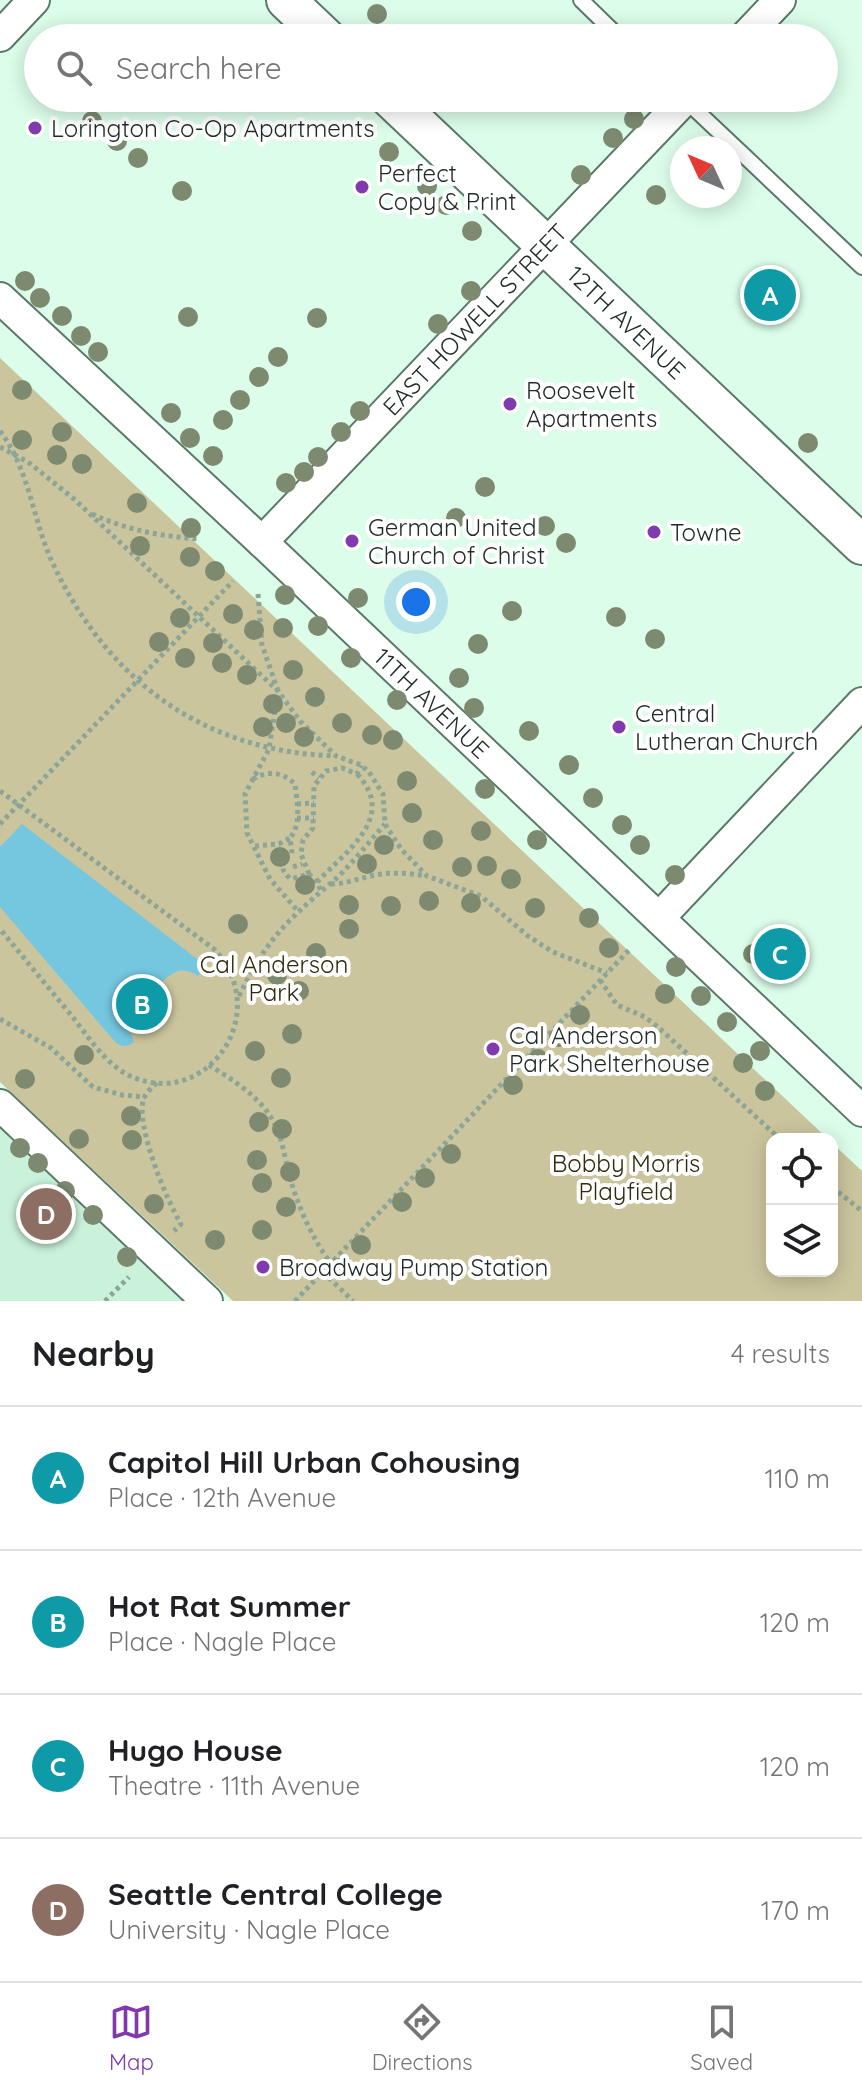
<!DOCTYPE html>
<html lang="en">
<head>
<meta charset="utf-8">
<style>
  :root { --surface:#fff; --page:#f2f2f2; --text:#202124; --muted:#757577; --line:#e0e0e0; --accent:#803aad }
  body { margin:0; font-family:Quicksand,sans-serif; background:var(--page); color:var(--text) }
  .controls { position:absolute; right:24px; bottom:24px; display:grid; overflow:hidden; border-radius:16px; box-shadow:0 4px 20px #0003 }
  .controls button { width:72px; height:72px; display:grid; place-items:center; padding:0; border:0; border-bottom:2px solid var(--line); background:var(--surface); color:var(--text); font:40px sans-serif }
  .compass { position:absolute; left:670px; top:136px; width:72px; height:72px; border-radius:50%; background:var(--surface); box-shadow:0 4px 20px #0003; rotate:314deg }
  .you { position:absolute; left:416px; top:602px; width:28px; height:28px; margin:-20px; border:6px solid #fff; border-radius:50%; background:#1a73e8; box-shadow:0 0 0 12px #1a73e833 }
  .badge { display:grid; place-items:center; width:52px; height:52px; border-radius:50%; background:var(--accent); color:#fff; font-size:26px; font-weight:700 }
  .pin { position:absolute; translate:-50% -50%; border:4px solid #fff; box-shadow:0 2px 8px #0006 }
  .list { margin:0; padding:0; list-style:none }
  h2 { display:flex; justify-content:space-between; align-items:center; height:104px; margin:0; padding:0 32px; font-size:34px }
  h2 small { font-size:26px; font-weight:400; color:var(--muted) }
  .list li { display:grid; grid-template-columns:52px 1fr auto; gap:24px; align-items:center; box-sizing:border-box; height:144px; padding:0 32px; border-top:2px solid var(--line) }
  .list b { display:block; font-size:30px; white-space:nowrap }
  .list p { margin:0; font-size:26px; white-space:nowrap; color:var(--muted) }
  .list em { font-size:26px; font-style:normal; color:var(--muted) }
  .icon { flex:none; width:44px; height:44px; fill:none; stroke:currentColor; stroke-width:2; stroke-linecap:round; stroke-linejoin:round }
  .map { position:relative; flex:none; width:862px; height:1301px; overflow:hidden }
  .search { position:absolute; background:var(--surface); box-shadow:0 4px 20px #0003; left:24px; right:24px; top:24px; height:88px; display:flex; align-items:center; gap:20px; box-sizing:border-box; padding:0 28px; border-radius:44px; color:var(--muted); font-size:30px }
  .sheet { height:680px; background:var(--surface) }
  nav { display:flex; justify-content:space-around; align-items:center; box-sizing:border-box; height:112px; border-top:2px solid var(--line); background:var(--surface); font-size:22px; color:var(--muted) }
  nav a { display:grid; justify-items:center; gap:4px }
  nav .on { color:var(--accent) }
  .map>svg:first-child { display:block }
</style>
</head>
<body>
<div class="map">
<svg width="862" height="1301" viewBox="0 0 862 1301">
  <rect width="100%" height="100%" fill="#dcfdea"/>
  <!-- built -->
  <path fill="#caf2db" d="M 0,1126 L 183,1301 L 184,1301 L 0,1301 Z"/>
  <!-- green -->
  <path fill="#cbc59e" d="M 0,358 L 828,1139 L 772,1139 L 772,1271 L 832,1271 L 832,1143 L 862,1171 L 862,1301 L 233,1301 L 0,1082 Z"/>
  <!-- water -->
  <path fill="#75c7e0" d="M 22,824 L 201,962 L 201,972 L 198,976 C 190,971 183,968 174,973 C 161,979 131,1013 128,1026 L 134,1042 C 128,1047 122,1047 116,1043 L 0,907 L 0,847 Z"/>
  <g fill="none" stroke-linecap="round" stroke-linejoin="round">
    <defs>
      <path id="service" d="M 581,0 L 620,38
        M 683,98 L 862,267"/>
      <g id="minor">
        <path d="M 0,36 L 34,0"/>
        <path d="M 744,38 L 780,0"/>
        <path id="s1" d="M 0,298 L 262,542 L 862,1111"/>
        <path id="s2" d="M 262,542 L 686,98"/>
        <path d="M 659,918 L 862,703"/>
        <path d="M 0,1105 L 207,1301"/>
      </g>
      <g id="tertiary">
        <path d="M 286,0 L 326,38"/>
        <path id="s3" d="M 390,98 L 862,545"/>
      </g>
    </defs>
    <!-- service casing -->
    <use href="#service" stroke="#5b7968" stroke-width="18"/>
    <!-- minor casing -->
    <use href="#minor" stroke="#5b7968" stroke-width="34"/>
    <!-- tertiary casing -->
    <use href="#tertiary" stroke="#5b7968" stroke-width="42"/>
    <!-- path -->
    <path stroke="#8ca597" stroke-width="5" stroke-dasharray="4 4" stroke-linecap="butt" d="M 0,431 C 30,470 33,523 54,566 C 110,683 206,752 336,756
      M 0,447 L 28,462 L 74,499 L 278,691 L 300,721 L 336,756 L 361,765 L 369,772 L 383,794 L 385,824 L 401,849 L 427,876 L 481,896 L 528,936 L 553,952 L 607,973
      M 92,514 C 127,530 160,536 198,539
      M 258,594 L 262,645 L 278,691 L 269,749 L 245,794 L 247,833 L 270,879 L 297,910
      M 312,772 L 319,778
      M 253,779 C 269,770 282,772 295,784 C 297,801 302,824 290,838
      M 0,791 L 214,949 C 275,1014 206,1111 130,1076 C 105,1064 88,1036 71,1015 C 47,986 24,958 0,929
      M 297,804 L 314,803
      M 297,818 L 314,818
      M 0,824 L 233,581
      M 255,846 L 279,844 L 290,838 L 292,854 L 285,857 C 281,867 282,872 291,879 L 309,874 L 317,882 L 321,891
      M 293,867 L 302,864
      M 309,874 L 301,854 L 303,840 L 313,828 L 314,786 L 326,771 L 342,768 L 357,774 L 361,765
      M 317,882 C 346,851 398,817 357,774
      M 331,884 C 346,884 360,878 375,875 C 392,872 409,873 426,876
      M 600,980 L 617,1005 L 645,1017 L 658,1027 L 780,1139
      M 239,996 C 266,941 284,923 330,884 C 350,867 367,844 385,824
      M 0,1019 L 51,1048 L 93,1087 L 122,1095 L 145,1097
      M 209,1065 C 230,1078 257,1095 270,1116 C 282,1133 284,1155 289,1174 C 296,1202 313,1241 331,1263
      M 157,1083 C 152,1087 147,1092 144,1098 C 134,1123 167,1201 181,1224 L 174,1231
      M 832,1187 L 862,1211
      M 323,1272 L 353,1301
      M 105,1301 L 129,1277
      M 295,1301 L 631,948"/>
    <!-- service -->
    <use href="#service" stroke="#fff" stroke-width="14"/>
    <!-- minor -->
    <use href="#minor" stroke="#fff" stroke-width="30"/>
    <!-- tertiary -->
    <use href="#tertiary" stroke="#fff" stroke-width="38"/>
  </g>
  <!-- trees -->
  <g fill="#7d8a70">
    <circle cx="377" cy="14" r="10"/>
    <circle cx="634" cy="119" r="10"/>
    <circle cx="92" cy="121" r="10"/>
    <circle cx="359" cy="130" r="10"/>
    <circle cx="613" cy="138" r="10"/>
    <circle cx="117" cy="141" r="10"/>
    <circle cx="389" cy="152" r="10"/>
    <circle cx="138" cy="158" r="10"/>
    <circle cx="581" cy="175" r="10"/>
    <circle cx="427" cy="186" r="10"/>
    <circle cx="182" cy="191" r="10"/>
    <circle cx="656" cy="195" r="10"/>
    <circle cx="446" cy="205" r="10"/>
    <circle cx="472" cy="231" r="10"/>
    <circle cx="25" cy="281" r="10"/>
    <circle cx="471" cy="291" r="10"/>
    <circle cx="40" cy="298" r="10"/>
    <circle cx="62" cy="316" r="10"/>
    <circle cx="188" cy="317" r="10"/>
    <circle cx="317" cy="318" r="10"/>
    <circle cx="438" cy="324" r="10"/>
    <circle cx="81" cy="336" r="10"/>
    <circle cx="98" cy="352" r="10"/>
    <circle cx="278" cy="357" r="10"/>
    <circle cx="259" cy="377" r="10"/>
    <circle cx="22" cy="390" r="10"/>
    <circle cx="240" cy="400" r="10"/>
    <circle cx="360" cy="411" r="10"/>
    <circle cx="171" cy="413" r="10"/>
    <circle cx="223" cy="420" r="10"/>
    <circle cx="62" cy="432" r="10"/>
    <circle cx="341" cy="432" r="10"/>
    <circle cx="190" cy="438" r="10"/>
    <circle cx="22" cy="440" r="10"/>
    <circle cx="808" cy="443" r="10"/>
    <circle cx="57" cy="455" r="10"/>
    <circle cx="213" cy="456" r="10"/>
    <circle cx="318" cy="457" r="10"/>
    <circle cx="82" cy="464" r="10"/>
    <circle cx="304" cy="472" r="10"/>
    <circle cx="286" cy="483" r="10"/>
    <circle cx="485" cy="487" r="10"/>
    <circle cx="137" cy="503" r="10"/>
    <circle cx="456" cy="518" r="10"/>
    <circle cx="545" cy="526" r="10"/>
    <circle cx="191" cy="528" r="10"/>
    <circle cx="566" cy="543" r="10"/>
    <circle cx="140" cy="546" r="10"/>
    <circle cx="190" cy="557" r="10"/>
    <circle cx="215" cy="571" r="10"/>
    <circle cx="285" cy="595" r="10"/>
    <circle cx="358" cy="598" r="10"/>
    <circle cx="512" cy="611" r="10"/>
    <circle cx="233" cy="614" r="10"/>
    <circle cx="616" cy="617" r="10"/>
    <circle cx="180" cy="618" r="10"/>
    <circle cx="318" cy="626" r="10"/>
    <circle cx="283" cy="628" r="10"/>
    <circle cx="254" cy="630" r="10"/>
    <circle cx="655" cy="639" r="10"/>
    <circle cx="159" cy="642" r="10"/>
    <circle cx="213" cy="643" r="10"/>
    <circle cx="478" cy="644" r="10"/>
    <circle cx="185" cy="658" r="10"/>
    <circle cx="351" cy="658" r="10"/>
    <circle cx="222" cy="663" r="10"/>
    <circle cx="293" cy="670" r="10"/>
    <circle cx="247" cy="675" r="10"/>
    <circle cx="459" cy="678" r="10"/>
    <circle cx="315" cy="697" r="10"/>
    <circle cx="397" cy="700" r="10"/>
    <circle cx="273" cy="704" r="10"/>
    <circle cx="474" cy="708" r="10"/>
    <circle cx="286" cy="723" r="10"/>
    <circle cx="342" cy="723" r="10"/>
    <circle cx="263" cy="727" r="10"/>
    <circle cx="529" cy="731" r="10"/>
    <circle cx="372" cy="735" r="10"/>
    <circle cx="304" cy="737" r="10"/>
    <circle cx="393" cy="740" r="10"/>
    <circle cx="569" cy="765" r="10"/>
    <circle cx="407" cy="781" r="10"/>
    <circle cx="485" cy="789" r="10"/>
    <circle cx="593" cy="798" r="10"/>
    <circle cx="412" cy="813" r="10"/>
    <circle cx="622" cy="825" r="10"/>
    <circle cx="481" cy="831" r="10"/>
    <circle cx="433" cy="840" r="10"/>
    <circle cx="537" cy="840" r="10"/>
    <circle cx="384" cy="845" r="10"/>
    <circle cx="640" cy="845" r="10"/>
    <circle cx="280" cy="857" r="10"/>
    <circle cx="367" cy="864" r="10"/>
    <circle cx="487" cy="866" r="10"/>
    <circle cx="462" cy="867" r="10"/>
    <circle cx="675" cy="875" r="10"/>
    <circle cx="511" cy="879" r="10"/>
    <circle cx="305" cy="885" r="10"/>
    <circle cx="429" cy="901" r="10"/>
    <circle cx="471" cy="903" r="10"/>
    <circle cx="349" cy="905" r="10"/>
    <circle cx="391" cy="906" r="10"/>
    <circle cx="535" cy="908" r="10"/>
    <circle cx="589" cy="918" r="10"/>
    <circle cx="238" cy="924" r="10"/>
    <circle cx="349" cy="929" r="10"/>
    <circle cx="609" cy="948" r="10"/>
    <circle cx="316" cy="953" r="10"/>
    <circle cx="753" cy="954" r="10"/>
    <circle cx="676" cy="967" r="10"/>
    <circle cx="277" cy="975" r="10"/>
    <circle cx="299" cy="991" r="10"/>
    <circle cx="665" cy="994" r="10"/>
    <circle cx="701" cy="996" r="10"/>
    <circle cx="580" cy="1015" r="10"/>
    <circle cx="727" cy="1022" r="10"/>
    <circle cx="292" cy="1034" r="10"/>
    <circle cx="559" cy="1037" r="10"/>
    <circle cx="255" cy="1051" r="10"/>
    <circle cx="760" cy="1051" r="10"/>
    <circle cx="84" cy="1055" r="10"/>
    <circle cx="538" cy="1059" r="10"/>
    <circle cx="743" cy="1063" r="10"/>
    <circle cx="281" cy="1078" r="10"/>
    <circle cx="25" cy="1079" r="10"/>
    <circle cx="513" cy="1085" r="10"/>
    <circle cx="765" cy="1091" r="10"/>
    <circle cx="131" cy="1116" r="10"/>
    <circle cx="259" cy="1122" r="10"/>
    <circle cx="282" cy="1129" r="10"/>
    <circle cx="79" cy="1139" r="10"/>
    <circle cx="132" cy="1140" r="10"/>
    <circle cx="20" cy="1148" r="10"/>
    <circle cx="451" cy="1154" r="10"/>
    <circle cx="257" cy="1160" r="10"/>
    <circle cx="38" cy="1163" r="10"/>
    <circle cx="290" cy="1172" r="10"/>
    <circle cx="425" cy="1178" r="10"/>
    <circle cx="262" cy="1183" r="10"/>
    <circle cx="65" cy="1191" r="10"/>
    <circle cx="402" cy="1202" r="10"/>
    <circle cx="154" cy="1204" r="10"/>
    <circle cx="286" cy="1207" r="10"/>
    <circle cx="93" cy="1215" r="10"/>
    <circle cx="262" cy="1230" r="10"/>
    <circle cx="215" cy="1240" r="10"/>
    <circle cx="361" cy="1245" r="10"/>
    <circle cx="127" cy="1257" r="10"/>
    <circle cx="339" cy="1268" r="10"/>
  </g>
  <!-- markers -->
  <g fill="#803aad" stroke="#fff" stroke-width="3">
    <circle cx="35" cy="128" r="8"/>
    <circle cx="362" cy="187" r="8"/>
    <circle cx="510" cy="404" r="8"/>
    <circle cx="654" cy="532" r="8"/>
    <circle cx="352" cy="541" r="8"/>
    <circle cx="619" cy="727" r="8"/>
    <circle cx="493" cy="1049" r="8"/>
    <circle cx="263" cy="1267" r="8"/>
  </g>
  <g text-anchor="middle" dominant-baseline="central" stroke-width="8" stroke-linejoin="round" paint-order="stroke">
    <!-- poi labels -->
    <g font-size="24" fill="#1e2b24" stroke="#fff" text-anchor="start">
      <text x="51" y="128">Lorington Co-Op Apartments</text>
      <text x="378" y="173">Perfect<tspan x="378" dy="28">Copy &amp; Print</tspan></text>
      <text x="526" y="390">Roosevelt<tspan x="526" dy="28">Apartments</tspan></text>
      <text x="368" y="527">German United<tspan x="368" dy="28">Church of Christ</tspan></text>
      <text x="670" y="532">Towne</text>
      <text x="635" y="713">Central<tspan x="635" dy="28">Lutheran Church</tspan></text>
      <text x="509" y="1035">Cal Anderson<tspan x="509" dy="28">Park Shelterhouse</tspan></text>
      <text x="279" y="1267">Broadway Pump Station</text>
    </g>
    <!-- street labels -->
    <g font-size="24" fill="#1e2b24" stroke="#fff">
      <text stroke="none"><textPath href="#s2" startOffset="308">EAST HOWELL STREET</textPath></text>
      <text stroke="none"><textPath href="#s3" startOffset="326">12TH AVENUE</textPath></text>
      <text stroke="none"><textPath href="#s1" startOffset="592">11TH AVENUE</textPath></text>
    </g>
    <!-- park labels -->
    <g font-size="24" fill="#302c0d" stroke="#fff">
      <text x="274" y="964">Cal Anderson<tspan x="274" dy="28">Park</tspan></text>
      <text x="626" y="1163">Bobby Morris<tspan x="626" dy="28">Playfield</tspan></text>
    </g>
  </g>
</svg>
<div class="controls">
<button><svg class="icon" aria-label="locate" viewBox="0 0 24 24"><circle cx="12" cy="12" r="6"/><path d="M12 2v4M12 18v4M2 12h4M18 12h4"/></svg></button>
<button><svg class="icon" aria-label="layers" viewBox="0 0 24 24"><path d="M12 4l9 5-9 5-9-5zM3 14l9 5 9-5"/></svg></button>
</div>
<svg class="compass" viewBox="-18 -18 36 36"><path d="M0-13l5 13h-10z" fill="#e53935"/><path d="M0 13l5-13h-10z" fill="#757577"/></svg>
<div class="you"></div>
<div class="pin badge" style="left:770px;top:295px;background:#0f9aa8">A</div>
<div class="pin badge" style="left:142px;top:1004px;background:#0f9aa8">B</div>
<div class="pin badge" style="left:780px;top:954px;background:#0f9aa8">C</div>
<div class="pin badge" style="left:46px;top:1214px;background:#8d6e63">D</div>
<div class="search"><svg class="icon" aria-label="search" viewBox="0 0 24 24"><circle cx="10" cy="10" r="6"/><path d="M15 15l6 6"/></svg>Search here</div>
</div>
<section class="sheet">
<h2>Nearby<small>4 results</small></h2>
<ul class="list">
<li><span class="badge" style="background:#0f9aa8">A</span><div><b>Capitol Hill Urban Cohousing</b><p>Place · 12th Avenue</p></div><em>110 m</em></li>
<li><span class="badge" style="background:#0f9aa8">B</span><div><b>Hot Rat Summer</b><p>Place · Nagle Place</p></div><em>120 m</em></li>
<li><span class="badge" style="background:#0f9aa8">C</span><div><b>Hugo House</b><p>Theatre · 11th Avenue</p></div><em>120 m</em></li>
<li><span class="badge" style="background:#8d6e63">D</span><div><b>Seattle Central College</b><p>University · Nagle Place</p></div><em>170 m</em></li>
</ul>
</section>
<nav>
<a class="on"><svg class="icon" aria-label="map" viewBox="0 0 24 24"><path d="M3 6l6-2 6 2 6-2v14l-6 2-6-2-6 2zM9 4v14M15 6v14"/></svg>Map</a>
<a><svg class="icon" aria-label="directions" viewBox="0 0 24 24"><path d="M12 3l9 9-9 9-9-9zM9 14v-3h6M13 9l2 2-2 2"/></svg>Directions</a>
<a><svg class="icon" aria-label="saved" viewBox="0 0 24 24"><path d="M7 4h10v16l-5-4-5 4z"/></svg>Saved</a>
</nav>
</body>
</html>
